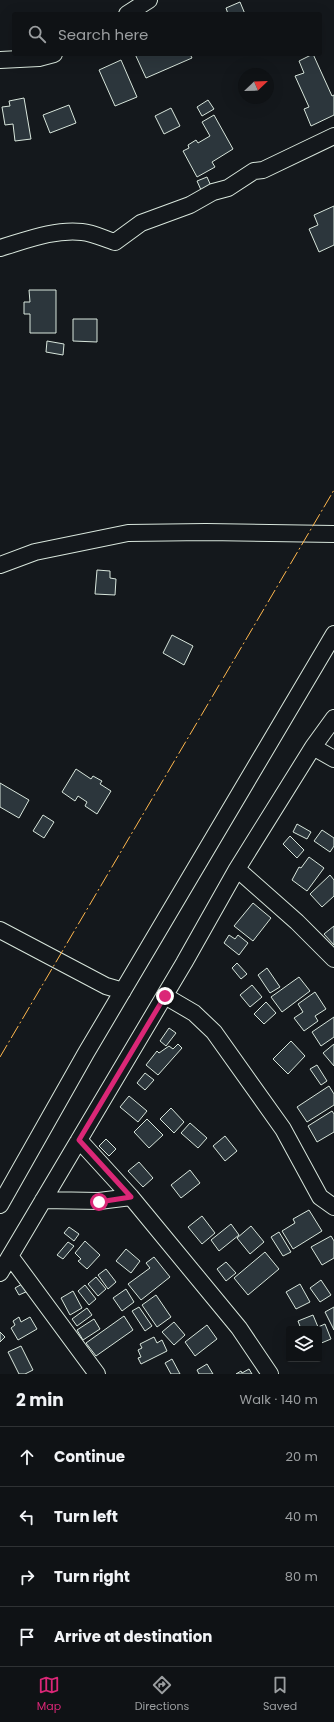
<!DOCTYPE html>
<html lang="en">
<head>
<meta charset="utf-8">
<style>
  :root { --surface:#0f1215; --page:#1d2022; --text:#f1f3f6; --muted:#9b9ea0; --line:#2f3234; --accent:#db2777 }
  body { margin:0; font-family:Poppins,sans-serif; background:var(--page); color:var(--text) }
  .controls { position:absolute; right:12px; bottom:12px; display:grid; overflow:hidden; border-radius:4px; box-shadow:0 4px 16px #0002 }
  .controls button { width:36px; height:36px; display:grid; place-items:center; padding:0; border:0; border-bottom:1px solid var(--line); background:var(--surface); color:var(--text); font:20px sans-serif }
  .compass { position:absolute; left:238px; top:68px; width:36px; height:36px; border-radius:50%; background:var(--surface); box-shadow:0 4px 16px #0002; rotate:67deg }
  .stop { position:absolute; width:12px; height:12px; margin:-9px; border:3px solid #db2777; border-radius:50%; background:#fff }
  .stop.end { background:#db2777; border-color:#fff; box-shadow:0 1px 4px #0008 }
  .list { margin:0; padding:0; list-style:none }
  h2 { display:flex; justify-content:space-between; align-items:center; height:52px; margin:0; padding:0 16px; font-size:17px }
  h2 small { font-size:13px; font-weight:400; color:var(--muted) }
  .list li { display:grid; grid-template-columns:26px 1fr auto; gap:12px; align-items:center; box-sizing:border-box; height:60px; padding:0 16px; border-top:1px solid var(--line) }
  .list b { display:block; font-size:15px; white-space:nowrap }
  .list em { font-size:13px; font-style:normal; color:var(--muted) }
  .icon { flex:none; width:22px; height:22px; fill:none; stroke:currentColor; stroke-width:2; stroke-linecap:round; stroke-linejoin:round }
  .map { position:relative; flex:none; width:334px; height:1374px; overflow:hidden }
  .search { position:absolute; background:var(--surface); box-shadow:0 4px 16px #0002; left:12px; right:12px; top:12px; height:44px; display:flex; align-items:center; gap:10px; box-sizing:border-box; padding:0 14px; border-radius:4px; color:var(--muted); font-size:15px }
  .sheet { height:292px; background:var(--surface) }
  nav { display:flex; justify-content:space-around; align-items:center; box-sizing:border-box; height:56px; border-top:1px solid var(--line); background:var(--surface); font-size:11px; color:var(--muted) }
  nav a { display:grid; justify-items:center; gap:2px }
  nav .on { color:var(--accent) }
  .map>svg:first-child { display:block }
</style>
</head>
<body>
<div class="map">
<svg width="334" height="1374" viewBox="0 0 334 1374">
  <rect width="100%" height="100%" fill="#14181c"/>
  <!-- building -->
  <path fill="#2c363c" stroke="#d8e6dc" d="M 240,2 L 245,14 L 228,14 L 226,8 Z
    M 135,54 L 190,54 L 192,58 L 146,78 Z
    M 313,54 L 332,96 L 334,95 L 334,115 L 311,126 L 304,109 L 309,107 L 295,76 L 304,73 L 299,61 Z
    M 121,60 L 137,97 L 115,106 L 99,70 Z
    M 24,98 L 31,139 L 15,141 L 13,124 L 5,125 L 2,107 L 10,106 L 9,101 Z
    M 208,100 L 214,109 L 202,116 L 197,107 Z
    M 69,105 L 76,123 L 50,133 L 43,115 Z
    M 171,108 L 180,126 L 164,134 L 155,116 Z
    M 214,115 L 233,149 L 212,162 L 215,167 L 197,177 L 183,151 L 189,148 L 188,145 L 196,140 L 198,143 L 210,136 L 202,122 Z
    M 207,177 L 211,186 L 201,190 L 197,181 Z
    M 334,206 L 334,245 L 319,252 L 309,229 L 318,225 L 314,215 Z
    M 29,290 L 56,290 L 56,333 L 30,333 L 30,314 L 24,314 L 24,302 L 30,302 Z
    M 73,319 L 97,319 L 97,342 L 73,341 Z
    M 47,341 L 64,344 L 63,355 L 46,352 Z
    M 97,570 L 110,571 L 110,578 L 116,579 L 115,595 L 95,594 Z
    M 172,635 L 193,646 L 184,665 L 163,653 Z
    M 76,769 L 91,779 L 93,776 L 102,781 L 100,784 L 111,791 L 97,814 L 85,806 L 87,802 L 78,796 L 75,801 L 62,792 Z
    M 0,783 L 29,800 L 19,818 L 0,807 Z
    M 43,815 L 54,822 L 44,838 L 33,831 Z
    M 297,824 L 311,832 L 307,839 L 293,832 Z
    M 322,830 L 334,838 L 334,846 L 330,852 L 314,841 Z
    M 290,836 L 304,850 L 297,858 L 283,844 Z
    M 309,857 L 324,868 L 307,891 L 292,880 L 299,867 L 301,868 Z
    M 330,875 L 334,880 L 334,896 L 322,907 L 310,894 Z
    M 253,903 L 271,918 L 253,941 L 234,926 Z
    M 334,926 L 334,945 L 324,934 Z
    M 229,935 L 235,939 L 238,935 L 248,943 L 239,955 L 224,943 Z
    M 237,963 L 247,974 L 241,979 L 232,968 Z
    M 267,968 L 280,987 L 270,993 L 258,975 Z
    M 299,977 L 310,991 L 282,1012 L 271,997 Z
    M 252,985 L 262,997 L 250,1007 L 240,995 Z
    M 315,992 L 326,1009 L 315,1016 L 318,1021 L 304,1031 L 294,1018 L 303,1012 L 298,1004 Z
    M 266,1002 L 276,1013 L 264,1024 L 254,1014 Z
    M 334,1017 L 334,1037 L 321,1046 L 312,1032 Z
    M 169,1028 L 176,1033 L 166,1046 L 160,1041 Z
    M 291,1041 L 305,1056 L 288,1074 L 273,1059 Z
    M 178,1044 L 182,1048 L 158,1075 L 146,1065 L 157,1051 L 159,1053 L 169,1046 L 173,1049 Z
    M 334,1044 L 334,1066 L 323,1053 Z
    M 317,1065 L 327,1081 L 321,1085 L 310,1069 Z
    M 145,1073 L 154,1080 L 145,1090 L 137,1083 Z
    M 329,1086 L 334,1094 L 334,1105 L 307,1122 L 297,1107 Z
    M 129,1096 L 147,1111 L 138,1122 L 120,1107 Z
    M 171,1108 L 184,1122 L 174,1133 L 160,1119 Z
    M 332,1111 L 334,1114 L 334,1132 L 317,1142 L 308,1126 Z
    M 147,1119 L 163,1135 L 149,1148 L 134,1132 Z
    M 190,1123 L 207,1138 L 198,1148 L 181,1133 Z
    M 225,1136 L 237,1151 L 225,1161 L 213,1146 Z
    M 106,1139 L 116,1149 L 109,1156 L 99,1146 Z
    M 139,1162 L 153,1178 L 143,1187 L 128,1171 Z
    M 190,1170 L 200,1183 L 181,1198 L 171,1185 Z
    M 309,1210 L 322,1231 L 293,1249 L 282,1231 L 295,1223 L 293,1219 Z
    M 202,1216 L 215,1233 L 202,1244 L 188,1227 Z
    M 231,1224 L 239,1235 L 219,1251 L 211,1240 Z
    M 251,1226 L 264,1242 L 250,1254 L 237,1238 Z
    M 69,1227 L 79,1234 L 74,1241 L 64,1233 Z
    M 279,1232 L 291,1252 L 283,1256 L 271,1237 Z
    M 331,1236 L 334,1241 L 334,1258 L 322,1265 L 311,1247 Z
    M 85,1241 L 100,1255 L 87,1269 L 78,1261 L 81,1259 L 75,1253 Z
    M 68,1242 L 74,1246 L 63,1259 L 57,1255 Z
    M 126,1249 L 140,1261 L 131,1273 L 116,1261 Z
    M 265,1252 L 279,1269 L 248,1295 L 234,1278 Z
    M 154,1257 L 170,1277 L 141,1300 L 128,1284 L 150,1268 L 146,1263 Z
    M 226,1262 L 236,1273 L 226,1281 L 217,1269 Z
    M 106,1269 L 116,1282 L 108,1289 L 98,1275 Z
    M 96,1277 L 106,1289 L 98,1296 L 88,1284 Z
    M 321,1280 L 331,1295 L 320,1302 L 310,1288 Z
    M 24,1283 L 28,1291 L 19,1295 L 15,1288 Z
    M 300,1284 L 310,1302 L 296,1309 L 286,1292 Z
    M 85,1285 L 96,1299 L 89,1305 L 78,1291 Z
    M 126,1289 L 134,1302 L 122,1311 L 113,1298 Z
    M 73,1291 L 82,1308 L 70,1315 L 61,1298 Z
    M 156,1295 L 171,1317 L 157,1327 L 142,1305 Z
    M 139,1307 L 152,1326 L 145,1331 L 132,1311 Z
    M 334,1307 L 334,1330 L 325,1312 Z
    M 87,1308 L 92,1315 L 77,1326 L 72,1319 Z
    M 313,1315 L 318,1327 L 325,1324 L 331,1339 L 319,1344 L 319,1329 L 301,1329 L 298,1321 Z
    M 124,1316 L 133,1330 L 96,1356 L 86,1343 Z
    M 19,1317 L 21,1322 L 30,1317 L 37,1329 L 18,1340 L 11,1328 L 15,1325 L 13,1321 Z
    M 94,1319 L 100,1329 L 83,1340 L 77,1330 Z
    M 174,1322 L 185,1335 L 174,1345 L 162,1332 Z
    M 207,1325 L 217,1339 L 195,1356 L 185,1342 Z
    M 0,1332 L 5,1337 L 0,1342 Z
    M 154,1337 L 157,1343 L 162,1340 L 167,1351 L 141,1364 L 138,1358 L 141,1357 L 138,1350 L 142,1348 L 140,1344 Z
    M 21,1346 L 33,1370 L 25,1374 L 19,1374 L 8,1352 Z
    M 172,1359 L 180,1374 L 171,1374 L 165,1363 Z
    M 207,1364 L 213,1374 L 199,1374 L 197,1370 Z
    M 249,1369 L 252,1374 L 236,1374 L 241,1371 L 242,1373 Z"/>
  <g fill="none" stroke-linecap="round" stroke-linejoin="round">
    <defs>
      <path id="minor" d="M 127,14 L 149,0
        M 0,60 L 39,58 L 54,54
        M 0,248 C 27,240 54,229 82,232 C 93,233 105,239 115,242 L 141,223 L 190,205 L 213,192 L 228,188 L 254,171 L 263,170 L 334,136
        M 0,565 L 35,552 L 128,533 L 206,532 L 334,534
        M 313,747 L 334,759
        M 237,869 L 297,922 L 334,959
        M 0,930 L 106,986 L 123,991
        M 165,996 L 194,1013 L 214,1032 L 283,1129 L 320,1197 L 334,1207
        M 79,1140 L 131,1197
        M 43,1200 L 99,1201 L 131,1197 L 239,1328 L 270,1374
        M 0,1205 L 86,1053 L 334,634
        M 10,1256 L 97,1374
        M 0,1273 L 184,963 L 237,869 L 313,747 L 334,718"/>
    </defs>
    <!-- minor casing -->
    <use href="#minor" stroke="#d8e6dc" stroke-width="18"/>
    <!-- minor -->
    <use href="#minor" stroke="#14181c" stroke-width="16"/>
    <!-- power -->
    <path stroke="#ffb74d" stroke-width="1" stroke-dasharray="14 3 2 3" stroke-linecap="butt" d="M 0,1057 L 334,490"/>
  </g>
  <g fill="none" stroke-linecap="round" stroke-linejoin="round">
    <!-- route -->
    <path stroke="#db2777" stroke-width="5" d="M 99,1202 L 131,1197 L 79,1140 L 165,996"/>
  </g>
</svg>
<div class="controls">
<button><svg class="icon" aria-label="layers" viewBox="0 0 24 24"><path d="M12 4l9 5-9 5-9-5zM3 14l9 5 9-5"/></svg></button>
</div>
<svg class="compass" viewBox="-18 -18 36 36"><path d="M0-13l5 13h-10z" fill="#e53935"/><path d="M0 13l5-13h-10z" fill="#9b9ea0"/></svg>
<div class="stop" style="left:99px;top:1202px"></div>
<div class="stop end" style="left:165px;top:996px"></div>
<div class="search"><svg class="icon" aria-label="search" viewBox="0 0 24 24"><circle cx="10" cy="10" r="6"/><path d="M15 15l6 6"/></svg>Search here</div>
</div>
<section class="sheet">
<h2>2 min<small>Walk · 140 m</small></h2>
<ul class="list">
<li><svg class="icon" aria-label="ahead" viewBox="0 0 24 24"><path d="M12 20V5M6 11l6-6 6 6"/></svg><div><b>Continue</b></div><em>20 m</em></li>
<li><svg class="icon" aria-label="left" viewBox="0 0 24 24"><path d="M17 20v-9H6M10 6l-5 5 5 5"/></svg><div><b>Turn left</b></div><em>40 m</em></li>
<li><svg class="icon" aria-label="right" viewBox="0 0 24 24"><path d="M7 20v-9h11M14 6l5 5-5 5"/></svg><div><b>Turn right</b></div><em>80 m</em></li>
<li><svg class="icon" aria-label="arrive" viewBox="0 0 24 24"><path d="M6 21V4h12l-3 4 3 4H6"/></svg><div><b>Arrive at destination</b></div></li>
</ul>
</section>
<nav>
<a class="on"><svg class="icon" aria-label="map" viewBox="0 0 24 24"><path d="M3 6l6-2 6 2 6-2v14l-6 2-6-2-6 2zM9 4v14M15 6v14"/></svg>Map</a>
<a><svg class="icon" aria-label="directions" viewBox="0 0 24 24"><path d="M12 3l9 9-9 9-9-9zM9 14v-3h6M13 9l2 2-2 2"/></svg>Directions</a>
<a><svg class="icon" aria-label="saved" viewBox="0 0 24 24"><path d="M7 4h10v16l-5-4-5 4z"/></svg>Saved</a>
</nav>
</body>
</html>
